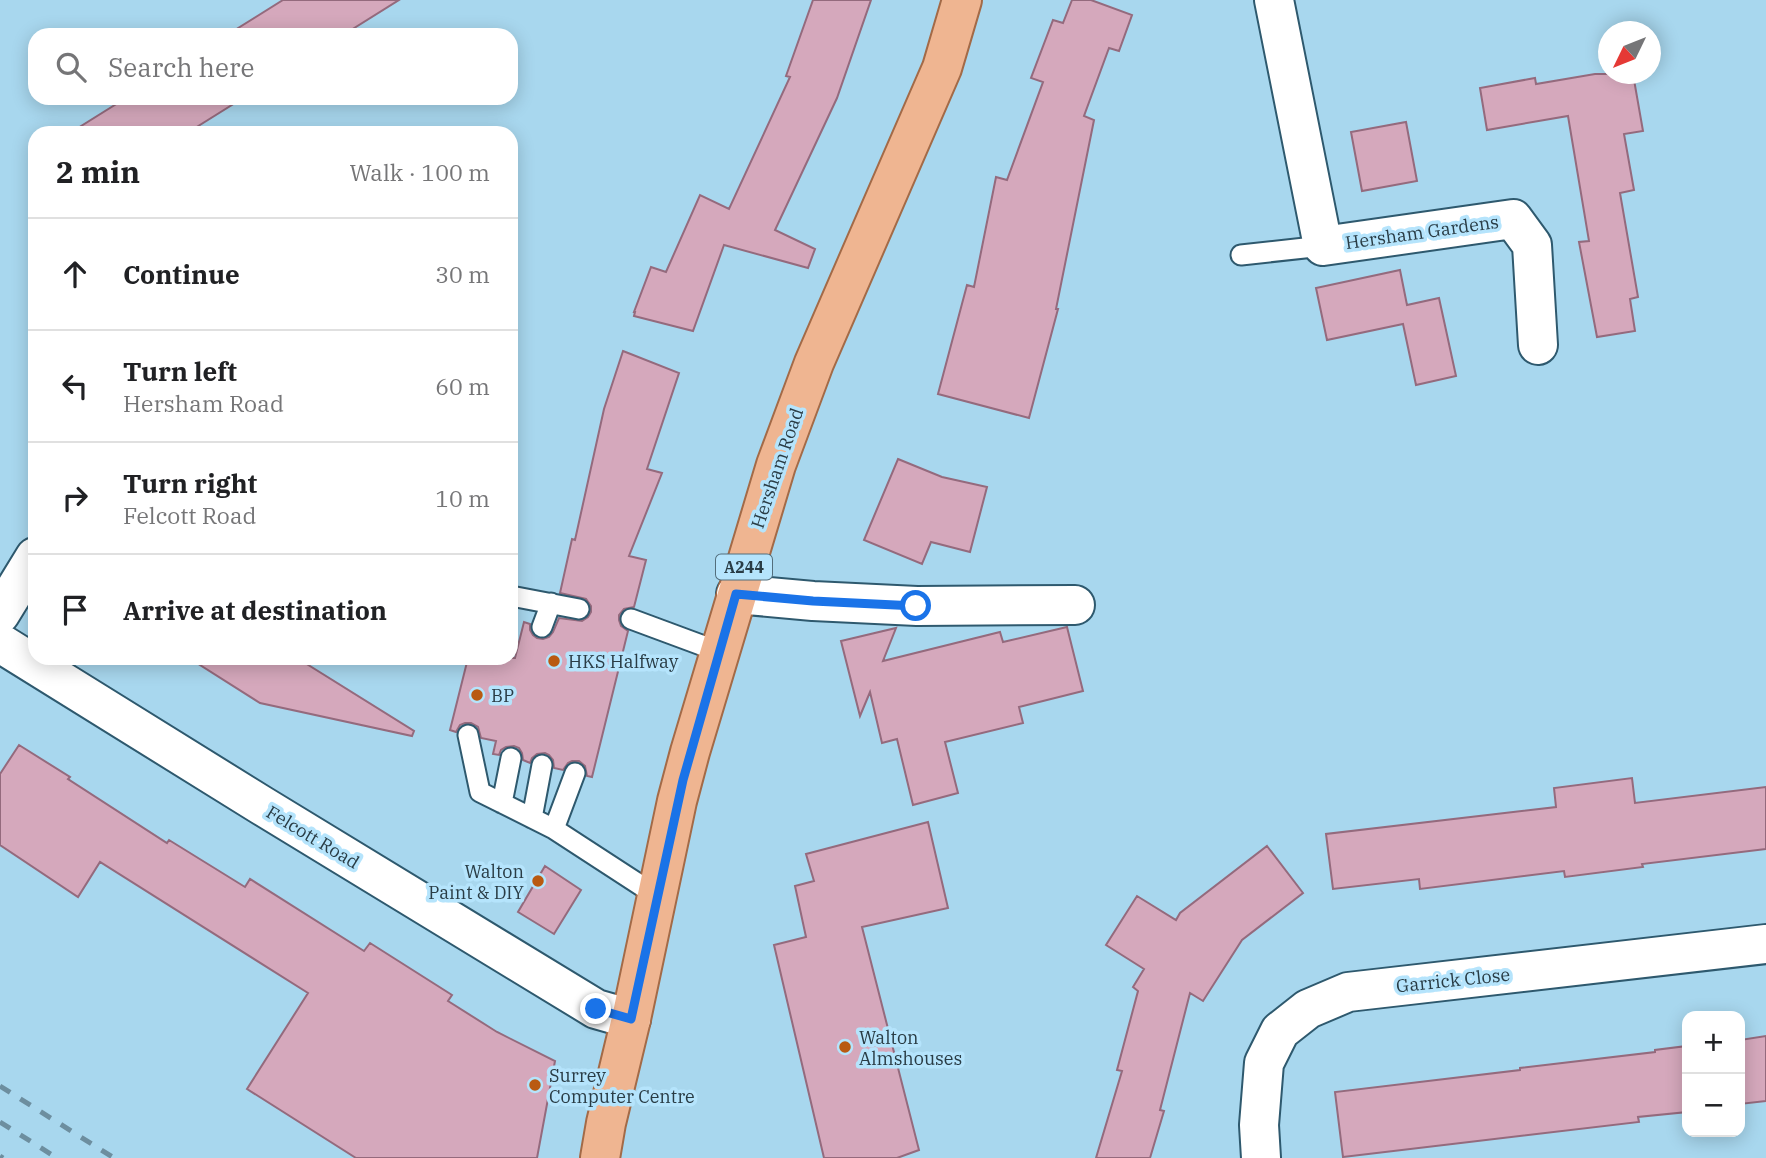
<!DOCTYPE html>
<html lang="en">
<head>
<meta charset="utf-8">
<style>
  :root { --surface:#fff; --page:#f6f6f6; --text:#202124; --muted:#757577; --line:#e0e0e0 }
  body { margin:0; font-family:"IBM Plex Serif",serif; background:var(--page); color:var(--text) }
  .controls { position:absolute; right:21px; bottom:21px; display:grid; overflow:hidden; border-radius:14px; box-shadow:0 4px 18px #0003 }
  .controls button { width:63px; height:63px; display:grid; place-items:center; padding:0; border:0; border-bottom:2px solid var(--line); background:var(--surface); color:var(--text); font:35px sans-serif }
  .compass { position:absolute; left:1598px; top:21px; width:63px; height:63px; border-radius:50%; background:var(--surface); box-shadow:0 4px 18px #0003; rotate:227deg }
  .stop { position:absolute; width:21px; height:21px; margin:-16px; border:5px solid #1a73e8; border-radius:50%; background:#fff }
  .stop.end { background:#1a73e8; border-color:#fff; box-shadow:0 2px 7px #0008 }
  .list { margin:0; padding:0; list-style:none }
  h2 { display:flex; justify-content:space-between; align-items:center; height:91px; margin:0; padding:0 28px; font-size:30px }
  h2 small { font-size:23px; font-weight:400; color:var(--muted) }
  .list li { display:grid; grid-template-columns:46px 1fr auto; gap:21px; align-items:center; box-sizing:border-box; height:112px; padding:0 28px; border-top:2px solid var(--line) }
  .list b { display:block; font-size:26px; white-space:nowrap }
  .list p { margin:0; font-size:23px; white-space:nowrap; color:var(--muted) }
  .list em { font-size:23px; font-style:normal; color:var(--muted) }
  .icon { flex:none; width:38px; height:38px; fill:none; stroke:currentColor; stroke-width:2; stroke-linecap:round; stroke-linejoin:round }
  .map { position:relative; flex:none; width:1766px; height:1158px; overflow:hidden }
  .search { position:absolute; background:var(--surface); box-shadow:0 4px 18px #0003; left:28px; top:28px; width:490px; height:77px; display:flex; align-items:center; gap:18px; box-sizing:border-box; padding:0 24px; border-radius:21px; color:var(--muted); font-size:26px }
  .panel { position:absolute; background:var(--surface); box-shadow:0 4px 18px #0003; left:28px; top:126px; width:490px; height:539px; border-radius:21px }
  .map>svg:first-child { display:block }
</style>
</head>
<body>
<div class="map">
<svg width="1766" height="1158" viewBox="0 0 1766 1158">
  <rect width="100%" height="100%" fill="#a8d7ee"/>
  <!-- building -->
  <path fill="#d5a8bc" stroke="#946a7d" stroke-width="2" d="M 283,0 L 399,0 L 343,35 L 227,35 Z
    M 813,0 L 871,0 L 837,98 L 775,230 L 815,249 L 808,268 L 724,245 L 693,331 L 634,316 L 635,312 L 634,312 L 651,267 L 666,272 L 700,195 L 729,209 L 790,77 L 786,76 Z
    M 1072,0 L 1091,0 L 1132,15 L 1119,51 L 1109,48 L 1084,116 L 1094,120 L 1056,309 L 1058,309 L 1029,418 L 938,394 L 967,285 L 974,287 L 996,177 L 1007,180 L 1043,82 L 1031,78 L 1053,20 L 1063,23 Z
    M 1595,74 L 1633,74 L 1643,131 L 1624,134 L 1634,190 L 1620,193 L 1638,297 L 1630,299 L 1635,331 L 1597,337 L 1579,242 L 1589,241 L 1568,116 L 1487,130 L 1480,88 L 1535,78 L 1536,84 Z
    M 126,98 L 243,98 L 187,133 L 70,133 Z
    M 1406,122 L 1417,181 L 1362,191 L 1351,132 Z
    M 1400,270 L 1407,305 L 1439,298 L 1456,376 L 1416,385 L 1403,324 L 1327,340 L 1316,288 Z
    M 623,351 L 679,373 L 647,469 L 662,473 L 629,556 L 646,560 L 634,607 L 624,609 L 619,615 L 619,620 L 621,626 L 628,631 L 592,777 L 587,776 L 585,766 L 579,761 L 572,761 L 568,763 L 563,770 L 554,768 L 553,760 L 549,755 L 545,753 L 537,754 L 532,758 L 530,763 L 523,760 L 522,753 L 519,748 L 514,746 L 506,747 L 501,750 L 499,755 L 493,754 L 496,741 L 481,738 L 478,727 L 471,723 L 465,723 L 460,725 L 456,732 L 450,730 L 468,658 L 515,658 L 524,622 L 530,624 L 530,630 L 533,635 L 537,638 L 543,639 L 549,637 L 553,632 L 559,618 L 582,621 L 588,617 L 591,612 L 591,606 L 586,599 L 560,593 L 572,539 L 575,540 L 604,409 Z
    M 898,459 L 942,477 L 987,487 L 970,552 L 931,542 L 922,564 L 864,540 Z
    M 1067,627 L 1083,691 L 1019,707 L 1023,723 L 945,742 L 958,793 L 913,805 L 897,739 L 882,743 L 870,692 L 860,716 L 841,641 L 896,628 L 883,661 L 1000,632 L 1003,642 Z
    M 189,658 L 297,658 L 414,731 L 412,736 L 260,703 Z
    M 19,745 L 70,777 L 68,779 L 167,843 L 169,840 L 245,887 L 250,879 L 364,951 L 370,943 L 452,995 L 448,1001 L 497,1032 L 555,1061 L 537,1158 L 356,1158 L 247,1089 L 308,993 L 100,862 L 78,897 L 0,845 L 0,774 Z
    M 1632,778 L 1635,803 L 1766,787 L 1766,849 L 1642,864 L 1643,867 L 1565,877 L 1564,871 L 1420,889 L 1419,879 L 1333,889 L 1326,834 L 1556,807 L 1554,788 Z
    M 928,822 L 948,908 L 862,927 L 919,1150 L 897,1158 L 824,1158 L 774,945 L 806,937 L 795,886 L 814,881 L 806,854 Z
    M 1267,846 L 1303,893 L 1242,940 L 1203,1001 L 1190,993 L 1160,1110 L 1164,1111 L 1150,1158 L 1096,1158 L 1122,1071 L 1117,1070 L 1138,991 L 1133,987 L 1144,969 L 1106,945 L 1137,896 L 1176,920 L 1180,913 Z
    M 545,866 L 581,890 L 554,934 L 518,912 Z
    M 1766,1036 L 1766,1101 L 1740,1104 L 1740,1040 Z
    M 1687,1046 L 1687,1112 L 1638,1117 L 1639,1122 L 1343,1157 L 1335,1092 L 1520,1070 L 1520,1068 L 1655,1052 L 1655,1050 Z"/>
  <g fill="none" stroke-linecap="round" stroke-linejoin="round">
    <defs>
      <path id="service" d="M 1241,255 L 1323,246
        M 511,596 L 579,609
        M 631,619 L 720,652
        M 542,627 L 551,603
        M 468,735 L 480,792 L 554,829
        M 575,773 L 554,829 L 657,896
        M 502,803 L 511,758
        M 532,818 L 542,765"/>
      <path id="minor" d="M 1274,0 L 1323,246 L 1513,219 L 1532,245 L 1538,345
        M 736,594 L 813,601 L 917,606 L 1075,605
        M 0,614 L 35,557
        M 0,643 L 261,805 L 596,1009 L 631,1019
        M 1261,1158 L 1259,1125 L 1264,1063 L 1280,1031 L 1308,1009 L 1348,992 L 1766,944"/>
      <path id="primary" d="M 600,1158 L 606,1123 L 631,1019 L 677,801 L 690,752 L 776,465 L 814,363 L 942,68 L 962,0"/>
    </defs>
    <!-- service casing -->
    <use href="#service" stroke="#2e596e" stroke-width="23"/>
    <!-- minor casing -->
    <use href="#minor" stroke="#2e596e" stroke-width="42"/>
    <!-- primary casing -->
    <use href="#primary" stroke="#a36a47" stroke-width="42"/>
    <!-- service -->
    <use href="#service" stroke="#fff" stroke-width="19"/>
    <!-- minor -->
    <use href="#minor" stroke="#fff" stroke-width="38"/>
    <!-- primary -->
    <use href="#primary" stroke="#efb591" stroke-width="38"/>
    <!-- rail -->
    <path stroke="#6d8e9f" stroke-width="5" stroke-dasharray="12 12" stroke-linecap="butt" d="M 0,1086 L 114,1158
      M 0,1122 L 57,1158
      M 0,1156 L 3,1158"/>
  </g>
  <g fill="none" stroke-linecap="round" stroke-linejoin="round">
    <!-- route -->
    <path stroke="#1a73e8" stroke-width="9" d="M 596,1009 L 631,1019 L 683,780 L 736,594 L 813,601 L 916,606"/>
  </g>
  <!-- markers -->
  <g fill="#b95a11" stroke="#b5e4fc" stroke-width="2.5">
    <circle cx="554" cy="661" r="7"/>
    <circle cx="477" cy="695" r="7"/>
    <circle cx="538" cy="881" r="7"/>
    <circle cx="845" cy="1047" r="7"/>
    <circle cx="535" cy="1085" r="7"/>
  </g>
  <g text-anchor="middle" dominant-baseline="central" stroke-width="7" stroke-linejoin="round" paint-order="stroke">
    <!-- shield labels -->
    <rect fill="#b5e4fc" stroke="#536e7c" stroke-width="2" x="716" y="554.5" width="56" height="25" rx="5"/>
    <g font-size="16" font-weight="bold" fill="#293c45">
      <text x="744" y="567">A244</text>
    </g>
    <!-- street labels -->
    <g font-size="18" fill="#293c45" stroke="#b5e4fc">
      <text transform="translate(1422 232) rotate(-8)">Hersham Gardens</text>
      <text transform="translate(777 468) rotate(-71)">Hersham Road</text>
      <text transform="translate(313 837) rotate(31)">Felcott Road</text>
      <text transform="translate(1453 980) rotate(-6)">Garrick Close</text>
    </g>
    <!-- poi labels -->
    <g font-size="18" fill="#293c45" stroke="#b5e4fc" text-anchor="start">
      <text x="568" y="661">HKS Halfway</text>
      <text x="491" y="695">BP</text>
      <text x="524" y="871" text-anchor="end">Walton<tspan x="524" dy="21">Paint &amp; DIY</tspan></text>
      <text x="859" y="1037">Walton<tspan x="859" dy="21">Almshouses</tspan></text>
      <text x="549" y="1075">Surrey<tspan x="549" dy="21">Computer Centre</tspan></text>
    </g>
  </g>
</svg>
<div class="controls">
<button>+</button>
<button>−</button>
</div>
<svg class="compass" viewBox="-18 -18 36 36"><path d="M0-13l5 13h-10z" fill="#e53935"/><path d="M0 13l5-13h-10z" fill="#757577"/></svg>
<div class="stop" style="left:916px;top:606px"></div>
<div class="stop end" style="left:596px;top:1009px"></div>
<div class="search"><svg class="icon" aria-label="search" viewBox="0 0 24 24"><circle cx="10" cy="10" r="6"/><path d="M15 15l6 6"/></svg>Search here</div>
<section class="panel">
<h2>2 min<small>Walk · 100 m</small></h2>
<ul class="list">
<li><svg class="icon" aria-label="ahead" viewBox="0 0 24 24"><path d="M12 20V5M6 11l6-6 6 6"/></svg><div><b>Continue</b></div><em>30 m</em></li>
<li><svg class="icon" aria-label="left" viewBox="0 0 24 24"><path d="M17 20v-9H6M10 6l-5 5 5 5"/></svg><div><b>Turn left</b><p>Hersham Road</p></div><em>60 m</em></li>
<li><svg class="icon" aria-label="right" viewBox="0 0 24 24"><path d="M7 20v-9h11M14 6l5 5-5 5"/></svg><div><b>Turn right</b><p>Felcott Road</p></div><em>10 m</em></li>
<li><svg class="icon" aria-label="arrive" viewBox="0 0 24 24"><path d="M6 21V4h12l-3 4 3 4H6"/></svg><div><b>Arrive at destination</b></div></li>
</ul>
</section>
</div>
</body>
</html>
